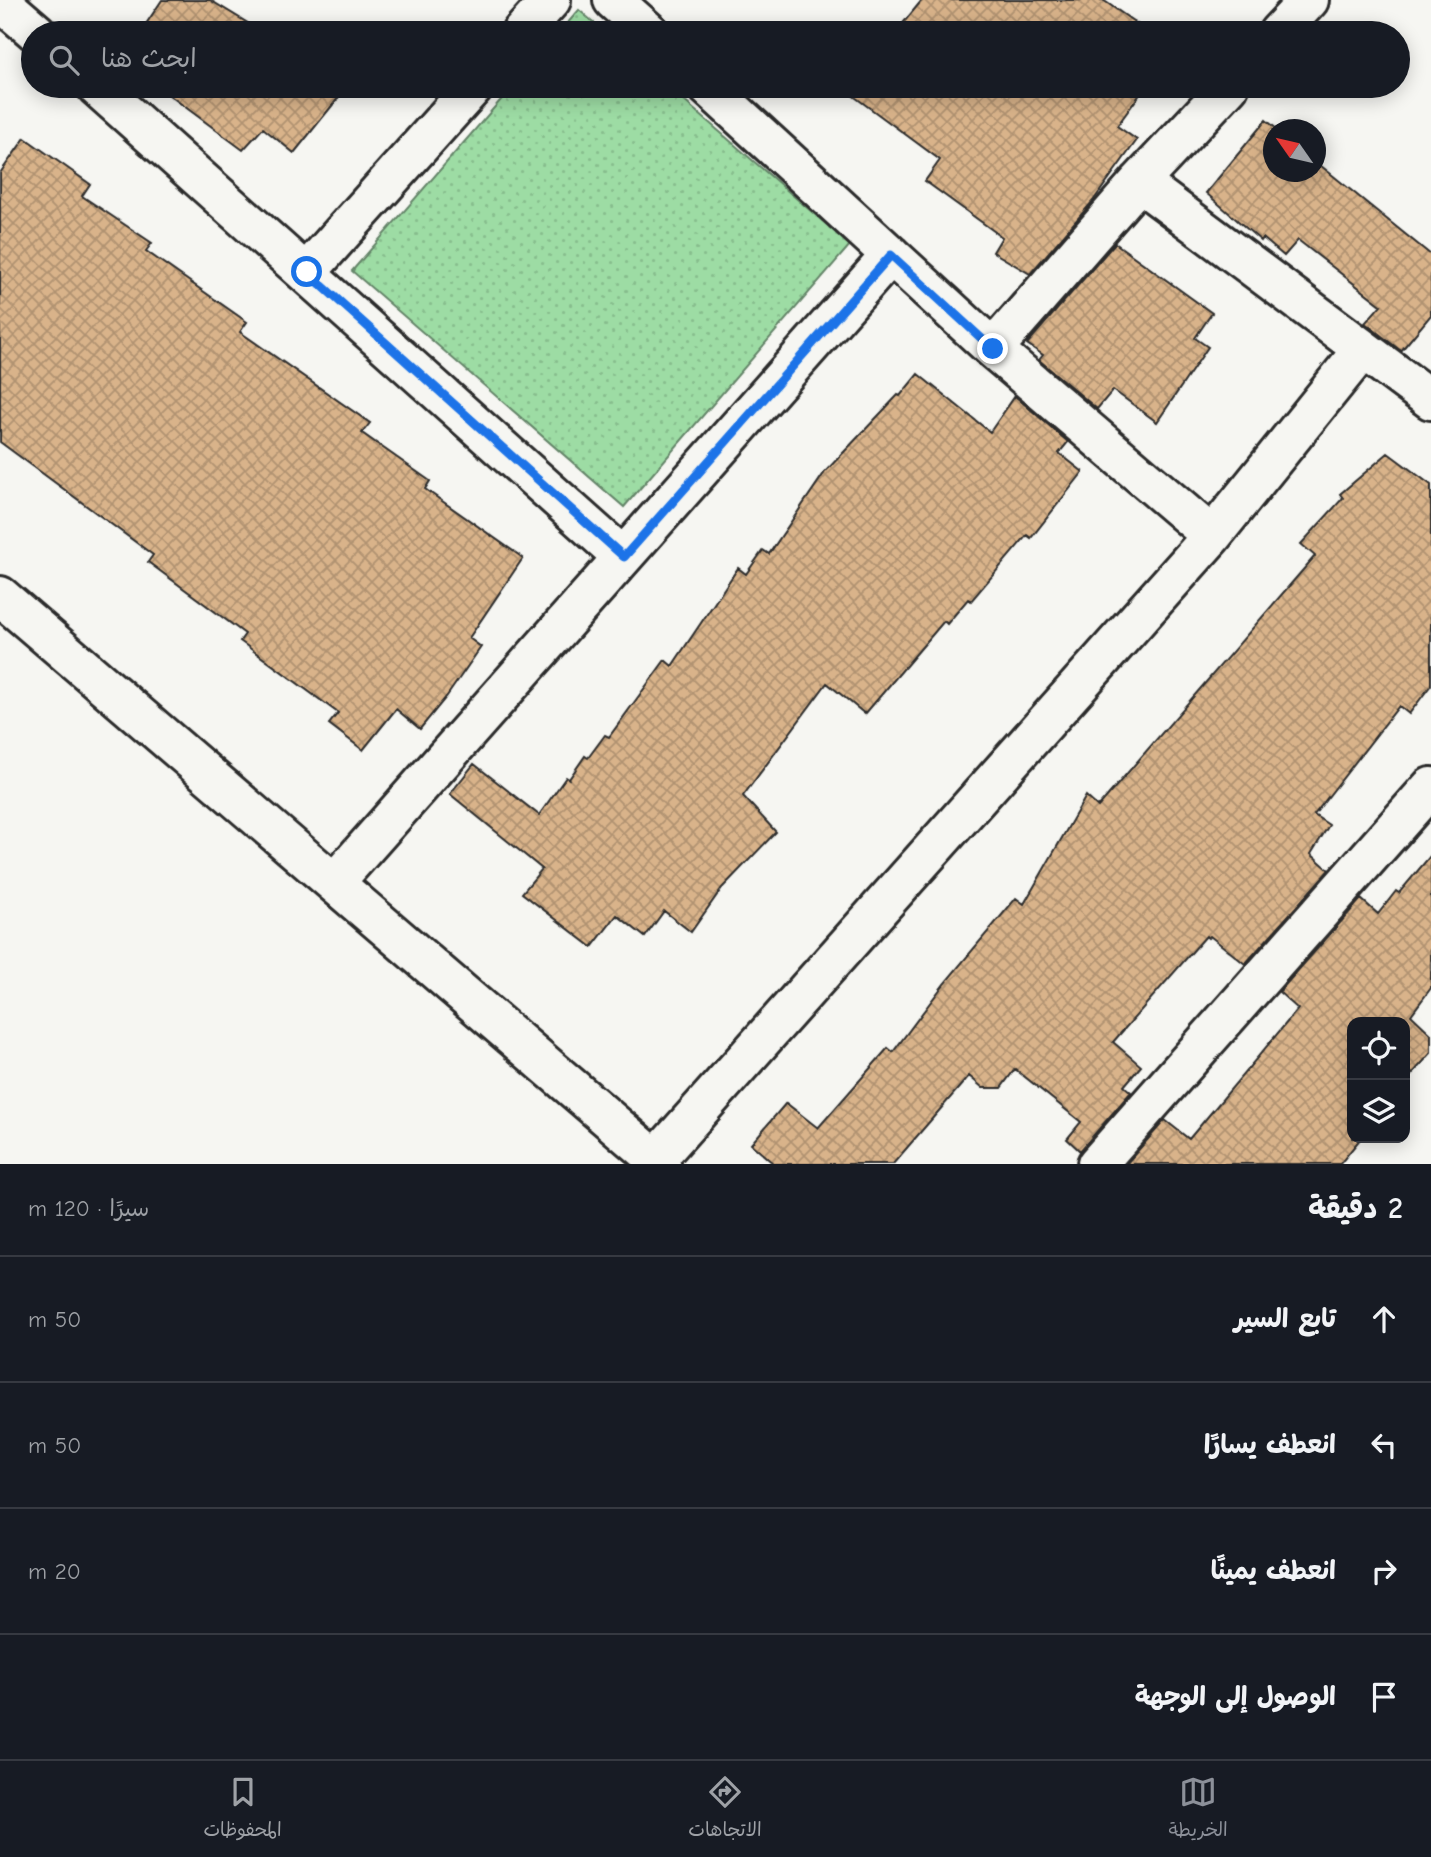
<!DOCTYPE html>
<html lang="ar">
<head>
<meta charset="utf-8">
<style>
  :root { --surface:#171b24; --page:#20242c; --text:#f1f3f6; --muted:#9ea1a6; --line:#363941; --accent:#8c9099 }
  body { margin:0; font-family:"Comic Neue","Playpen Sans Arabic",sans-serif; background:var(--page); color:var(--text); direction:rtl }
  .controls { position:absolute; right:21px; bottom:21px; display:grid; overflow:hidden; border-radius:14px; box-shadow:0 4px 18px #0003 }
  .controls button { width:63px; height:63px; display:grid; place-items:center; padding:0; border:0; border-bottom:2px solid var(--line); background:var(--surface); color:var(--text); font:35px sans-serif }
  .compass { position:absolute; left:1263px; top:119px; width:63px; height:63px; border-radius:50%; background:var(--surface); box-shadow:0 4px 18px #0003; rotate:304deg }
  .stop { position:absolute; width:21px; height:21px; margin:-16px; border:5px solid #1a73e8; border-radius:50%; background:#fff }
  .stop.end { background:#1a73e8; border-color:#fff; box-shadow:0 2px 7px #0008 }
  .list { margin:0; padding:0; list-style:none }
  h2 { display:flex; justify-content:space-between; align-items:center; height:91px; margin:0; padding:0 28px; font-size:30px }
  h2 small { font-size:23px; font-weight:400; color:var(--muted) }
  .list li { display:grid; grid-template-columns:46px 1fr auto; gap:21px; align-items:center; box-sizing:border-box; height:126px; padding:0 28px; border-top:2px solid var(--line) }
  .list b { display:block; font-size:26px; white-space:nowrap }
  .list em { font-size:23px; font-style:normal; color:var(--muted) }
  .icon { flex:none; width:38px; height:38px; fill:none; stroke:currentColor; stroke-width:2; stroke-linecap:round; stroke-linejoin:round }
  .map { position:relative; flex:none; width:1431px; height:1164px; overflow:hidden; direction:ltr }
  .search { position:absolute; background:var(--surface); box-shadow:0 4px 18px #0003; left:21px; right:21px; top:21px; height:77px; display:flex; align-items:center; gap:18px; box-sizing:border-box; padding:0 24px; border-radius:38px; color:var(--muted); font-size:26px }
  .sheet { height:595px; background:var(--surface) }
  nav { display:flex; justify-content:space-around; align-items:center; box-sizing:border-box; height:98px; border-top:2px solid var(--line); background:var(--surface); font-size:19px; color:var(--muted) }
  nav a { display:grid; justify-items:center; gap:4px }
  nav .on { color:var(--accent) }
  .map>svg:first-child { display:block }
</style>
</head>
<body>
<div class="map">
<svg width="1431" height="1164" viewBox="0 0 1431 1164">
  <defs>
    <pattern id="park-dots" width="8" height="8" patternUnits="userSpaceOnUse" patternTransform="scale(1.75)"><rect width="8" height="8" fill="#9ddca4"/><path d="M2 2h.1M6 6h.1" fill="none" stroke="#87bd8d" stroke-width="1.8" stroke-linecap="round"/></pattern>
    <pattern id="building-cross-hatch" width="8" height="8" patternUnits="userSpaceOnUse" patternTransform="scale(1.75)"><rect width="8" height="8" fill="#d9b38a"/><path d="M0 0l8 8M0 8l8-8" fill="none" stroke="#b09271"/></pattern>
  </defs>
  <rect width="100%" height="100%" fill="#f6f6f2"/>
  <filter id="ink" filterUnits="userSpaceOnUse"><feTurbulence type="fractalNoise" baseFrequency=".0143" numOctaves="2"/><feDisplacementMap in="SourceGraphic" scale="14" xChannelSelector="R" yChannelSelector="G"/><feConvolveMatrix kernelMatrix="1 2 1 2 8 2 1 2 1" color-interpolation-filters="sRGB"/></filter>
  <g filter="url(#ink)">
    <!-- park -->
    <path fill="url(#park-dots)" stroke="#648468" stroke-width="2" d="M 579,10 L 606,33 L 559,33 Z
      M 513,86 L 667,86 L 850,245 L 624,507 L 352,271 Z"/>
    <!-- building -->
    <path fill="url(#building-cross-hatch)" stroke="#2b2b2b" stroke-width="2" d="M 162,0 L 210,0 L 264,33 L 147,33 L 142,30 Z
      M 922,0 L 1103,0 L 1150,33 L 895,33 Z
      M 157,86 L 348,86 L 294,153 L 263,128 L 243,150 Z
      M 854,86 L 1146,86 L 1117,126 L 1137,140 L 1093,201 L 1030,274 L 993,252 L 1002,237 L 925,181 L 940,160 L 848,92 Z
      M 1266,120 L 1278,130 L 1273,130 L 1273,172 L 1315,172 L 1315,161 L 1431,255 L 1431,315 L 1401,351 L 1365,323 L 1381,305 L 1298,240 L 1284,256 L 1263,238 L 1261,241 L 1206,193 Z
      M 25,138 L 90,184 L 82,196 L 152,243 L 146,251 L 247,322 L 240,332 L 370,423 L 362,433 L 430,481 L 425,489 L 523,558 L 469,638 L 481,647 L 447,696 L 420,729 L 396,709 L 363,750 L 329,724 L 338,713 L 240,641 L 245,634 L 148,562 L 153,555 L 0,442 L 0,173 Z
      M 1115,243 L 1212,313 L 1195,338 L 1208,347 L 1157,422 L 1113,390 L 1097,409 L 1039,360 L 1043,355 L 1027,344 Z
      M 918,374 L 990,432 L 1015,396 L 1068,442 L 1059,453 L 1083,472 L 1031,538 L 1027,535 L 971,601 L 968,599 L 947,624 L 944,621 L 865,714 L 827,683 L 743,796 L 776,832 L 722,888 L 691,932 L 664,911 L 645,937 L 617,915 L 592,947 L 522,893 L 542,869 L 450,794 L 474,764 L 539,815 L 566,777 L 569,779 L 585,756 L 588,758 L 605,735 L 609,737 L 665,660 L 672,666 L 738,568 L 746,574 L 763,550 L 769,554 L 825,472 L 898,395 L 900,396 Z
      M 1388,453 L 1431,485 L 1431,685 L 1409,714 L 1399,706 L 1314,815 L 1329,825 L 1311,854 L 1329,870 L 1245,964 L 1210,936 L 1208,938 L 1206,936 L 1113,1042 L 1141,1066 L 1124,1086 L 1131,1092 L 1080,1151 L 1067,1139 L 1081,1122 L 1015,1069 L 1001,1088 L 983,1088 L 969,1076 L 893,1164 L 774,1164 L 751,1144 L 786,1103 L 818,1128 L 888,1048 L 893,1052 L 944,984 L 1016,898 L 1024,904 L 1086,796 L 1098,807 L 1315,556 L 1301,544 L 1343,498 L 1340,494 Z
      M 1431,855 L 1431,988 L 1411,1015 L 1431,1034 L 1431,1053 L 1405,1082 L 1405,1022 L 1352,1022 L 1352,1138 L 1361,1138 L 1340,1164 L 1126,1164 L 1165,1120 L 1189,1139 L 1298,1009 L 1279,992 L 1361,899 L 1378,914 L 1396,891 L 1399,893 Z"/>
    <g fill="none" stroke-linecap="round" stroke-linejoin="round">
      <defs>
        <path id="street" d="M 613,0 L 650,33
          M 0,1 L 37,33
          M 521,33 L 551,0
          M 1278,33 L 1309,0
          M 96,86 L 623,557
          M 707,86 L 993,349 L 1212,536
          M 1139,182 L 1431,400
          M 307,272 L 474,86
          M 993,349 L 1139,182 L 1229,86
          M 0,596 L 661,1164
          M 334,883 L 891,255
          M 656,1159 L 1212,536 L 1362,350
          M 1097,1164 L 1431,787"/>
      </defs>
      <!-- street casing -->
      <use href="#street" stroke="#2b2b2b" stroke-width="44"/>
      <!-- street -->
      <use href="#street" stroke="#f6f6f2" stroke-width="38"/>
    </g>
  </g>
  <g fill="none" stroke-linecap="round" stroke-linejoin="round" filter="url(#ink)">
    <!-- route -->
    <path stroke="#1a73e8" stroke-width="9" d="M 307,272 L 624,557 L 891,255 L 993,349"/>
  </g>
</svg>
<div class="controls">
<button><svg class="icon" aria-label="locate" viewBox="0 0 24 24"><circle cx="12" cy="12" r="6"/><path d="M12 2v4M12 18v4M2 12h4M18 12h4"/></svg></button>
<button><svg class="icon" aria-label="layers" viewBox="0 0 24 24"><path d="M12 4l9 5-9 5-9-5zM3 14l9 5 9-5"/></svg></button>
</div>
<svg class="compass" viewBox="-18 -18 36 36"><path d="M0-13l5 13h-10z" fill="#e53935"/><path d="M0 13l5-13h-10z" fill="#9ea1a6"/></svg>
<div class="stop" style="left:307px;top:272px"></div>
<div class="stop end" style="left:993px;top:349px"></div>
<div class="search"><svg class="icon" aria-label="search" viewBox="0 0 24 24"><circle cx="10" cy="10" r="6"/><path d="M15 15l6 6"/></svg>ابحث هنا</div>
</div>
<section class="sheet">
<h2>2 دقيقة<small>سيرًا · 120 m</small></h2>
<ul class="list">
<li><svg class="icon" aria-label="ahead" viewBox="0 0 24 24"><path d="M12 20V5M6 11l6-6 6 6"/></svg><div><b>تابع السير</b></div><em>50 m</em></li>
<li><svg class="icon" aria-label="left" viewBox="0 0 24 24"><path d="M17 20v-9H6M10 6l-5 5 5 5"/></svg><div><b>انعطف يسارًا</b></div><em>50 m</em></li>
<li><svg class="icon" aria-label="right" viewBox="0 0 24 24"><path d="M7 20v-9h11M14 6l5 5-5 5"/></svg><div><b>انعطف يمينًا</b></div><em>20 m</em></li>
<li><svg class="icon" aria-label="arrive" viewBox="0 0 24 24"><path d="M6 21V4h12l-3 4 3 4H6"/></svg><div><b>الوصول إلى الوجهة</b></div></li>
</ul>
</section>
<nav>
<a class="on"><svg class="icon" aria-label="map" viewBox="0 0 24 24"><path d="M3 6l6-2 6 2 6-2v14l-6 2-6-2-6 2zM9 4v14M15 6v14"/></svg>الخريطة</a>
<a><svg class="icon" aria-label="directions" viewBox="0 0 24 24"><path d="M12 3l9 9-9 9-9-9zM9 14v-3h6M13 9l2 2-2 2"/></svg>الاتجاهات</a>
<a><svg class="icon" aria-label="saved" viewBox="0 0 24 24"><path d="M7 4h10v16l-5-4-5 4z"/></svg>المحفوظات</a>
</nav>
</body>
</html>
